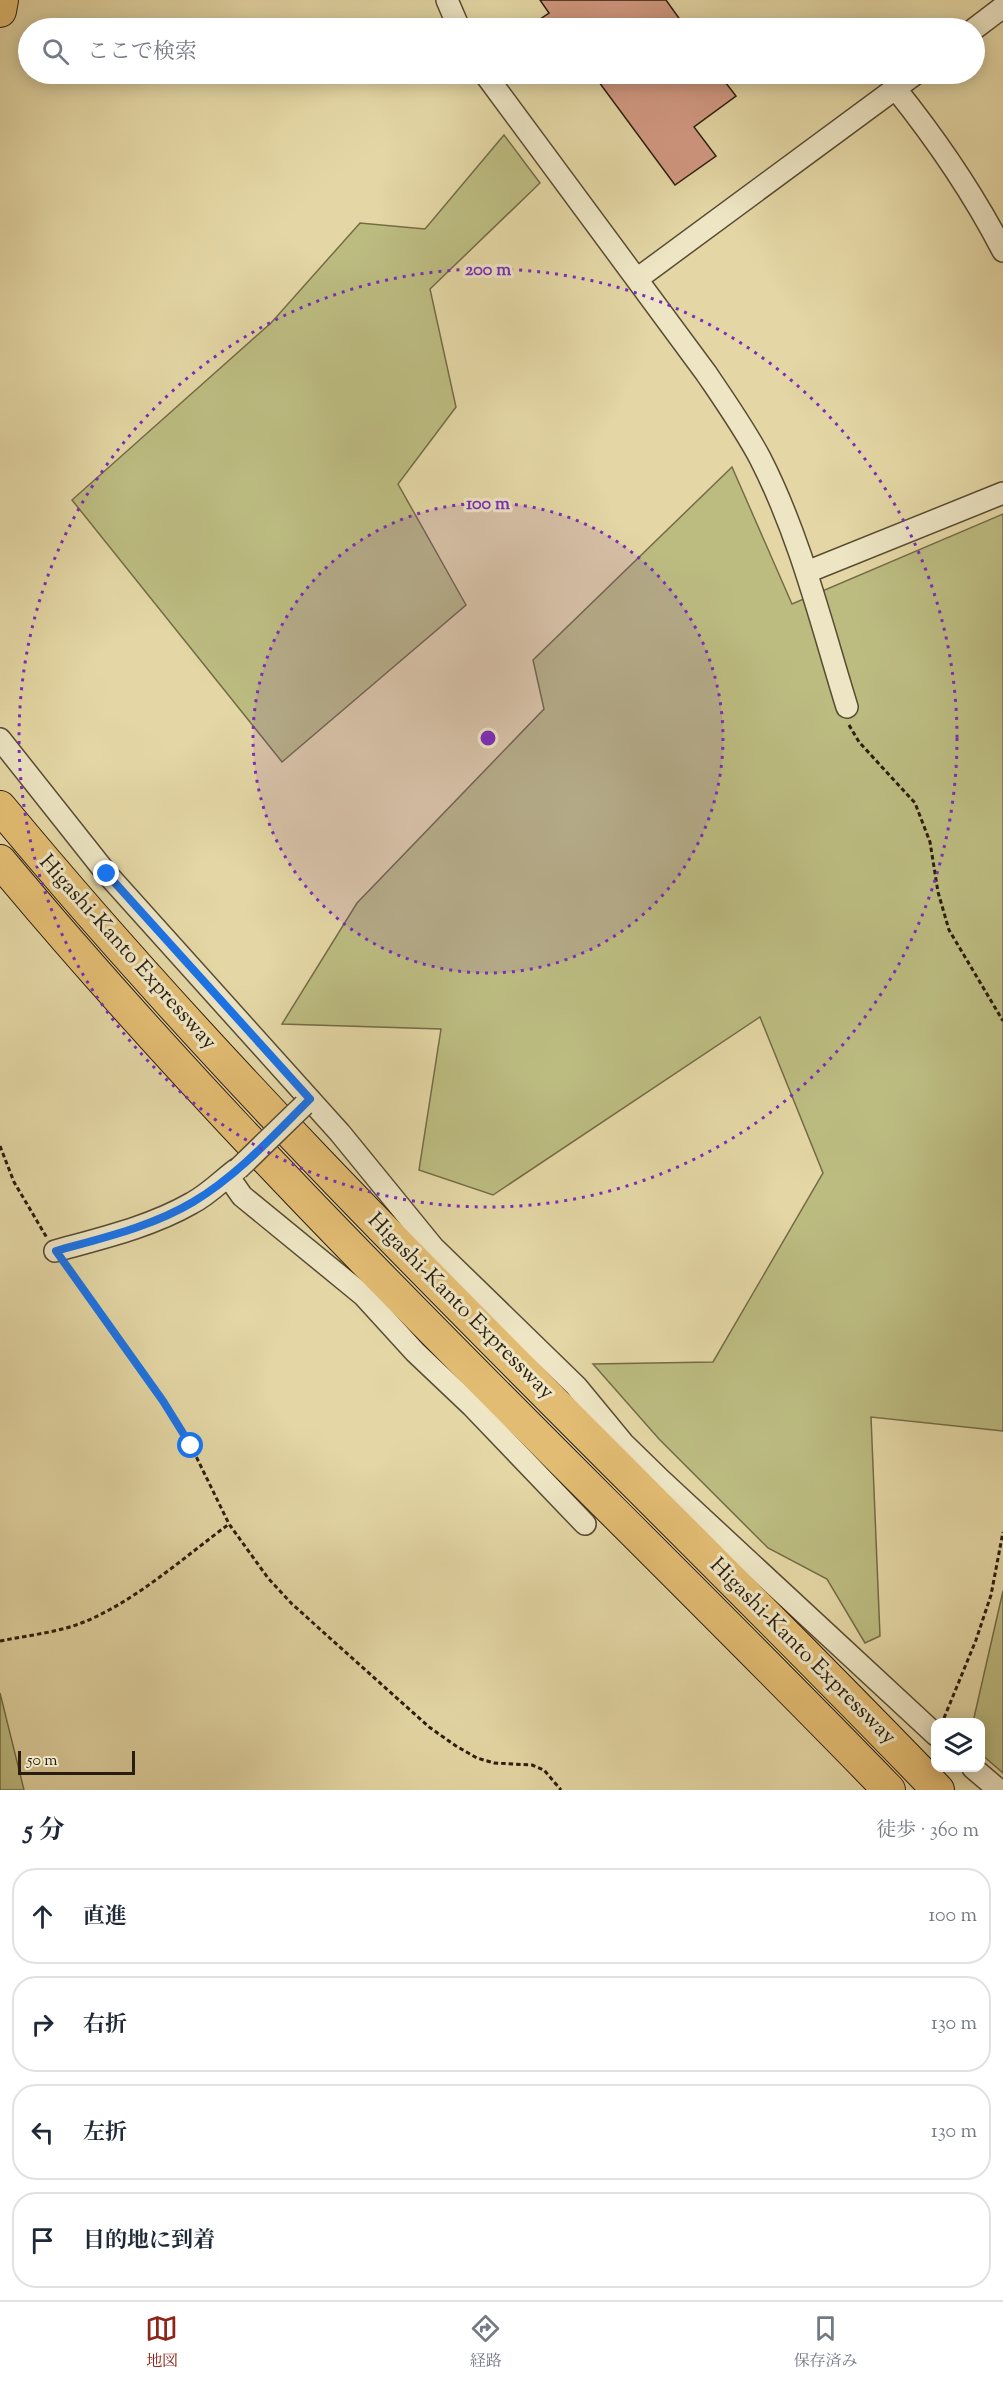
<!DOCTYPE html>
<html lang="ja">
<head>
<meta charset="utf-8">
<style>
  :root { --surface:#fff; --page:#f6f6f7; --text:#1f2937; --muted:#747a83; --line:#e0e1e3; --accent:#8f2418 }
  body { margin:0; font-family:"Sorts Mill Goudy","Noto Serif JP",serif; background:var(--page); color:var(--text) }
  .controls { position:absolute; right:18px; bottom:18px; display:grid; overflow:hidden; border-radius:12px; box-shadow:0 3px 15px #0003 }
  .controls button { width:54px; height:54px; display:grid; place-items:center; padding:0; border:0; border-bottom:2px solid var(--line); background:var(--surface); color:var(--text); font:30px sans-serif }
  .scale { position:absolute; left:18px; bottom:15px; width:117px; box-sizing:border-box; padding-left:6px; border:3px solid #2b1d0d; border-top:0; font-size:16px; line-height:21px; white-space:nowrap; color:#2b1d0d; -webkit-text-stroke:4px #ede5c4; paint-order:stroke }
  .stop { position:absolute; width:18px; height:18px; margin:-14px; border:4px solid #1a73e8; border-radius:50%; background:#fff }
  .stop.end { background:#1a73e8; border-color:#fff; box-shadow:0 2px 6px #0008 }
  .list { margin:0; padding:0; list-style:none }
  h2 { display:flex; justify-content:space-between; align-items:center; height:78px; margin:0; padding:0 24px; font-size:26px }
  h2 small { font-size:20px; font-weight:400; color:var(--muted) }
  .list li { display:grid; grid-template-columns:39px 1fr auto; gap:18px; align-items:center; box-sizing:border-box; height:96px; margin:0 12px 12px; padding:0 12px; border:2px solid var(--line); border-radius:24px }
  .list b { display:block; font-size:22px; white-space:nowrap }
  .list em { font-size:20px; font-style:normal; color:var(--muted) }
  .icon { flex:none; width:33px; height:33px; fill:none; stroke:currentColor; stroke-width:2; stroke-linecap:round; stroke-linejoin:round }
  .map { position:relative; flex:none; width:1003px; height:1790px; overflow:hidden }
  .search { position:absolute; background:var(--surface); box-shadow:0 3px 15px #0003; left:18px; right:18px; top:18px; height:66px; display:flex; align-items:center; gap:15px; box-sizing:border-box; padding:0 21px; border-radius:33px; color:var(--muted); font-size:22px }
  .sheet { height:510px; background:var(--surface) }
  nav { display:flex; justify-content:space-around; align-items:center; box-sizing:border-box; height:84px; border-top:2px solid var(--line); background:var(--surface); font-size:16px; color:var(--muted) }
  nav a { display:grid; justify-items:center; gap:3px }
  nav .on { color:var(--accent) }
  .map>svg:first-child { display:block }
</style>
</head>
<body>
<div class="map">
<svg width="1003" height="1790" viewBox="0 0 1003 1790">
  <rect width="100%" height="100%" fill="#e4d7a5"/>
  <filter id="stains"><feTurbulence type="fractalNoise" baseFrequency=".00333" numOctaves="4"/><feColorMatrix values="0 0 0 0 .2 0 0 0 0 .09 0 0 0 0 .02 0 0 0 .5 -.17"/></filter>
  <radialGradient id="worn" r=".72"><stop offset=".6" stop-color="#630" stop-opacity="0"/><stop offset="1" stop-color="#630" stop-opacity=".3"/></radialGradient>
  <!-- green -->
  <path fill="#bcbc81" stroke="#746c47" stroke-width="1.5" d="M 504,135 L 540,183 L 430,289 L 456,407 L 398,484 L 466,605 L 282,762 L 72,500 L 271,323 L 360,223 L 425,229 Z
    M 732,467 L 792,604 L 1003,514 L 1003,1431 L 871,1417 L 880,1636 L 865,1643 L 827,1579 L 768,1548 L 659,1439 L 593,1364 L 713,1362 L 823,1173 L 760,1017 L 493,1195 L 419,1170 L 441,1029 L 282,1024 L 357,903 L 544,709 L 533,660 Z
    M 1003,1591 L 1003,1773 L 981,1754 L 980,1722 L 973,1722 Z
    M 0,1693 L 24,1790 L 0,1790 Z"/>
  <!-- building -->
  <path fill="#d29982" stroke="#2b1d0d" stroke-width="1.5" d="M 540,0 L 666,0 L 686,28 L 545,28 L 539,20 L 549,13 Z
    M 593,74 L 719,74 L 736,96 L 694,127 L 716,156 L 675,185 Z"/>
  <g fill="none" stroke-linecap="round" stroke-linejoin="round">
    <defs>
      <path id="minor" d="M 447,0 L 459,28
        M 974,29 L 1003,7
        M 485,74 L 706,373 C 725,401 744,428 760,458 C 800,536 821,623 847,707
        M 895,88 C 936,139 973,193 1003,251
        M 637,279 L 915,74
        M 807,572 L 1003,493
        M 0,739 L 107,874 L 340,1133 L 433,1247 L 576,1386 L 623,1443 L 662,1481 L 936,1735
        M 228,1176 L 242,1196 L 363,1295 L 415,1352 L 472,1406 L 585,1524
        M 55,1251 C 102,1238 150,1227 192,1203 C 209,1194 222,1180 237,1169
        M 973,1768 L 999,1790"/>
      <path id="highway" d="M 0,11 L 2,0
        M 0,807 C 289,1156 624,1464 938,1790
        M 0,861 C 275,1191 591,1482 889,1790"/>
    </defs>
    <!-- minor casing -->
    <use href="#minor" stroke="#594c33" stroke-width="24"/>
    <!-- highway casing -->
    <use href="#highway" stroke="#2b1d0d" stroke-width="34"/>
    <!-- path -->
    <path stroke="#2b1d0d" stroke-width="3" stroke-dasharray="4.5 3" stroke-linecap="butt" d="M 849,725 L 859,742 L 915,803 L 930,842 L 938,892 L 949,930 L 1003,1021
      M 0,1146 L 14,1182 L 47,1238
      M 66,1265 L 163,1401 L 191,1446 L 229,1524 L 268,1578 L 292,1604 L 429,1727 L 456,1746 L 477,1758 L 494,1763 L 532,1765 L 544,1770 L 561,1790
      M 0,1641 C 25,1636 52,1633 76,1625 C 130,1606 183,1558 229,1524
      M 944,1718 L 976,1640 L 991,1595 L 1003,1532"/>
    <!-- minor -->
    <use href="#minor" stroke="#ede5c4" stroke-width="21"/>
    <!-- highway -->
    <use href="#highway" stroke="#e2bc72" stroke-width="32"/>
    <defs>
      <path id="minor-bridge" d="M 238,1169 L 304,1105"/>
    </defs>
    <!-- minor-bridge casing -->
    <use href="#minor-bridge" stroke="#594c33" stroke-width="24" stroke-linecap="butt"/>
    <!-- minor-bridge -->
    <use href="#minor-bridge" stroke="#ede5c4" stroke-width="21"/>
  </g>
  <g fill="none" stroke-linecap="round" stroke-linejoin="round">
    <!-- route -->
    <path stroke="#1a73e8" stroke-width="8" d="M 107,874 L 310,1099 C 274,1135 237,1176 193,1202 C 151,1227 102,1238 56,1251 L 163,1401 L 191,1446"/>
  </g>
  <!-- distance rings -->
  <circle cx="488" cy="738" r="235" fill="#7b2cbf" fill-opacity=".12"/>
  <g fill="none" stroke="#7b2cbf" stroke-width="3" stroke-dasharray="3 6">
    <circle cx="488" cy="738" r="235"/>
    <circle cx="488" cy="738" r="469"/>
  </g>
  <g text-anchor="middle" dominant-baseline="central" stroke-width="6" stroke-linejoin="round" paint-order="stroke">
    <!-- street labels -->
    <g font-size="22" fill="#2b1d0d" stroke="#ede5c4">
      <text transform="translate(127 953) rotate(48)">Higashi-Kanto Expressway</text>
      <text transform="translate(460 1307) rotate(45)">Higashi-Kanto Expressway</text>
      <text transform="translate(802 1652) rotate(45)">Higashi-Kanto Expressway</text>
    </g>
  </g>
  <circle cx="488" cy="738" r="9" fill="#7b2cbf" stroke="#ede5c4" stroke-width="3"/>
  <g font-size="18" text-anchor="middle" font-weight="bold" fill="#7b2cbf" stroke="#ede5c4" stroke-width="6" stroke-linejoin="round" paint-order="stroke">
    <text x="488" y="275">200 m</text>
    <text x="488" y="509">100 m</text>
  </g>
  <rect width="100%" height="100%" filter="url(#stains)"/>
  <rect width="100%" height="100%" fill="url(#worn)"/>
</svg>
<div class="controls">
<button><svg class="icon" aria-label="layers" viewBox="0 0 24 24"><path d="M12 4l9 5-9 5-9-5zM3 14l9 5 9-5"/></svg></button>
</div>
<div class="scale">50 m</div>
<div class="stop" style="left:191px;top:1446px"></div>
<div class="stop end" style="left:107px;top:874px"></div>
<div class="search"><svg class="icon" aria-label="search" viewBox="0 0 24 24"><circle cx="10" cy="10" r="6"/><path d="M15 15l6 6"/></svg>ここで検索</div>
</div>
<section class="sheet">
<h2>5 分<small>徒歩 · 360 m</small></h2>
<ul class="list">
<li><svg class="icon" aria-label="ahead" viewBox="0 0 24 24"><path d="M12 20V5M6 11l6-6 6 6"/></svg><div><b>直進</b></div><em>100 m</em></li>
<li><svg class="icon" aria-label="right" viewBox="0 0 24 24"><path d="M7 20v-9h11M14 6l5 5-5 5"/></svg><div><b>右折</b></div><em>130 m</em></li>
<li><svg class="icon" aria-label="left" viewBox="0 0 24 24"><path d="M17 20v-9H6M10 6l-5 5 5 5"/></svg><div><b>左折</b></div><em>130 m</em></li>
<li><svg class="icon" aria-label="arrive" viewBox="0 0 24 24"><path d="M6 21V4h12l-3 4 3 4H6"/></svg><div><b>目的地に到着</b></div></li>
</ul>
</section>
<nav>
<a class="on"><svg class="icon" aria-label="map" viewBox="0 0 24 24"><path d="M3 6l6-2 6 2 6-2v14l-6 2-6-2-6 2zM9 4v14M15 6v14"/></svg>地図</a>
<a><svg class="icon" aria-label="directions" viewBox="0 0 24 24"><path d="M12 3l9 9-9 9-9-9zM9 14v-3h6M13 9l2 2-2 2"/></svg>経路</a>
<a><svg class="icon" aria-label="saved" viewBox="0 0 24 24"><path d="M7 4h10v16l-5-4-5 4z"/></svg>保存済み</a>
</nav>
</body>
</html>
